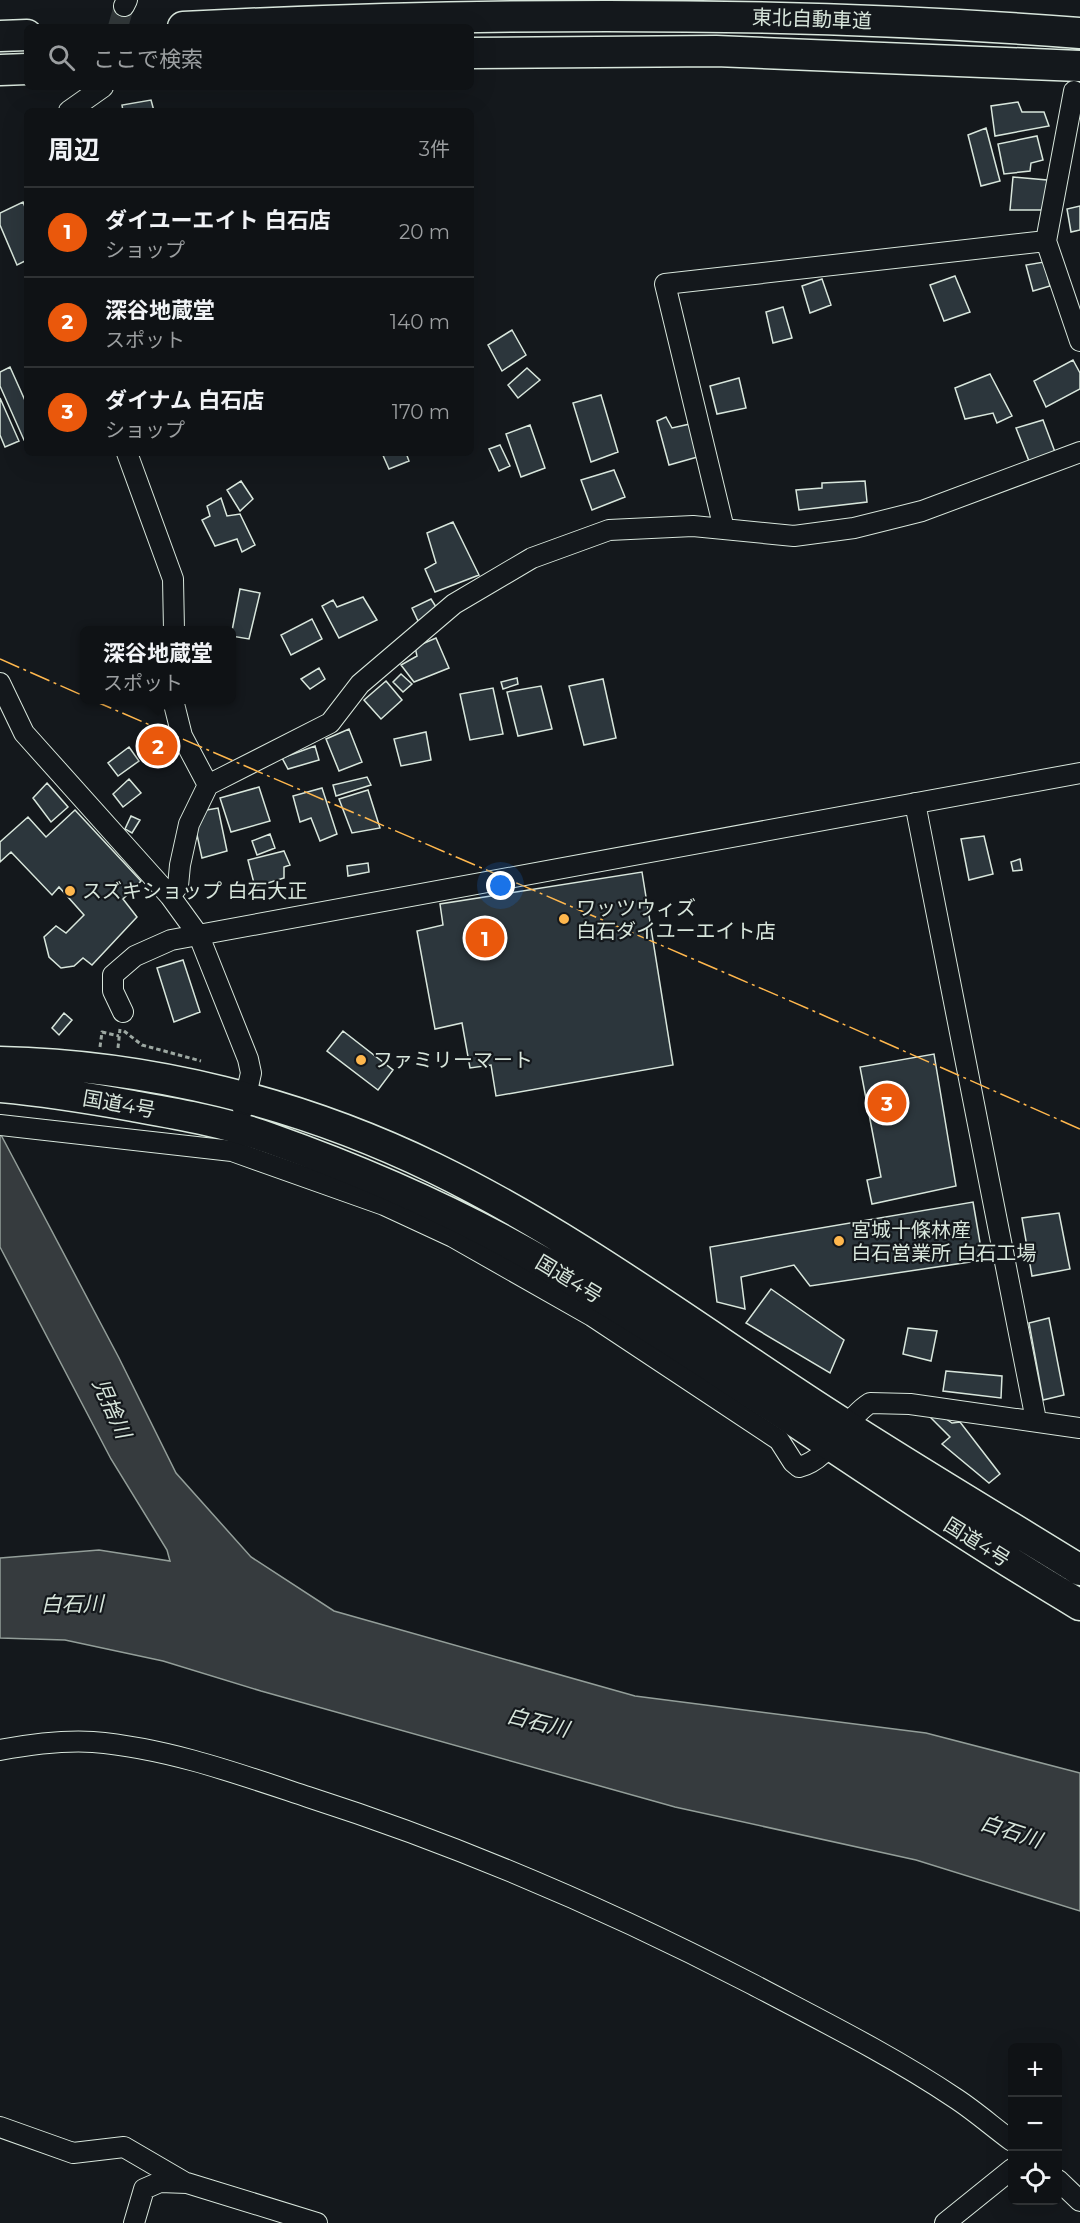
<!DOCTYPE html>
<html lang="ja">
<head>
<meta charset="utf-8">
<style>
  :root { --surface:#0f1215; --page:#1d2022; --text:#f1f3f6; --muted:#9b9ea0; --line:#2f3234; --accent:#ea580c }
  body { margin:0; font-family:Montserrat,"Noto Sans JP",sans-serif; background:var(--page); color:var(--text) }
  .controls { position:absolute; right:18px; bottom:18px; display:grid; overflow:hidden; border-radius:9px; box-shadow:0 6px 24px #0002 }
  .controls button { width:54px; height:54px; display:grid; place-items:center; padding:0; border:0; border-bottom:2px solid var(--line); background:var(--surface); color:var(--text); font:30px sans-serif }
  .you { position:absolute; left:501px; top:886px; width:21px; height:21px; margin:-15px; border:4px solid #fff; border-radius:50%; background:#1a73e8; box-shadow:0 0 0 9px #1a73e833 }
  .badge { display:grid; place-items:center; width:39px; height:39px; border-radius:50%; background:var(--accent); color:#fff; font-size:20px; font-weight:700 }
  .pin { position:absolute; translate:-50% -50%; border:3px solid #fff; box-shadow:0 2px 6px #0006 }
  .popup { position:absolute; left:80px; top:626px; width:156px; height:78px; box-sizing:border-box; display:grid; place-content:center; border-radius:9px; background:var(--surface); filter:drop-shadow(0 2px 4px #0005); font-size:20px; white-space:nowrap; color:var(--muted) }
  .popup b { font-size:22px; color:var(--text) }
  .popup::after { content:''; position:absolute; left:50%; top:100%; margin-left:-12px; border:12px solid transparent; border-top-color:var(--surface) }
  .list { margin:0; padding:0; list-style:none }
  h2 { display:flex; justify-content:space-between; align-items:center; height:78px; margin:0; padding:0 24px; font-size:26px }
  h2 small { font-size:20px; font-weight:400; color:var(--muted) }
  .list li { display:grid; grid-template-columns:39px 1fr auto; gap:18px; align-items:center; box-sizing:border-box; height:90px; padding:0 24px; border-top:2px solid var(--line) }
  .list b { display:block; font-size:22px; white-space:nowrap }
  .list p { margin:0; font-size:20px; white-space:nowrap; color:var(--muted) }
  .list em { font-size:20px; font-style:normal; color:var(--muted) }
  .icon { flex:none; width:33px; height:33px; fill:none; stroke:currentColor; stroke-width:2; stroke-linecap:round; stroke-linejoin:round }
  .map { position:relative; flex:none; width:1080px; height:2223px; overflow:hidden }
  .search { position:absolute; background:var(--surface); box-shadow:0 6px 24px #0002; left:24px; top:24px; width:450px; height:66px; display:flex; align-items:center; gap:15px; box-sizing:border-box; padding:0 21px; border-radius:9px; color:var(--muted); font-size:22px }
  .panel { position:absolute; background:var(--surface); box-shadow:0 6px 24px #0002; left:24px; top:108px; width:450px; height:348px; border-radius:9px }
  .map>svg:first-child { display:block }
</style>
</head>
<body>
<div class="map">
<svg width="1080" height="2223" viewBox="0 0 1080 2223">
  <rect width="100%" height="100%" fill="#14181c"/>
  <!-- water -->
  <path fill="#363b3e" stroke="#939e99" stroke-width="1.5" d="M 0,1133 L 119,1358 L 176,1473 L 251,1557 L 334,1611 L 635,1696 L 926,1733 L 1080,1773 L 1080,1911 L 916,1860 L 675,1807 L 261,1691 L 163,1661 L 65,1640 L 0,1638 L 0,1558 L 99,1550 L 170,1561 L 167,1550 L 111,1459 L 0,1247 Z"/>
  <!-- building -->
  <path fill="#2c363c" stroke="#d8e6dc" stroke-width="1.5" d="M 151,100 L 154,111 L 123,111 L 122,105 Z
    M 1018,102 L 1022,112 L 1044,112 L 1049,126 L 995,136 L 991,106 Z
    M 986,128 L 1000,181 L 981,186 L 968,135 Z
    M 1037,136 L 1043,160 L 1031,163 L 1030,171 L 1004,174 L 998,144 Z
    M 1013,177 L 1047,180 L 1045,210 L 1010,210 Z
    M 23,202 L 27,212 L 27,260 L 17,265 L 0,225 L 0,213 Z
    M 1080,206 L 1080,230 L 1071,232 L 1067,209 Z
    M 1044,262 L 1050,286 L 1033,291 L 1026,265 Z
    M 955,276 L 970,312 L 944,321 L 930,285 Z
    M 822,279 L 831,305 L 810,313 L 802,286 Z
    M 783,307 L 792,338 L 773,343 L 766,312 Z
    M 512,330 L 526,355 L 502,371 L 488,345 Z
    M 1073,360 L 1080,373 L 1080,389 L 1046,407 L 1034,381 Z
    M 10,367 L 27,405 L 27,438 L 24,440 L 0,386 L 0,372 Z
    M 527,368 L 540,380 L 518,398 L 508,385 Z
    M 990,374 L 1012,416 L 997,423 L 993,413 L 965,419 L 955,388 Z
    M 739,378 L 746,408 L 717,414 L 710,386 Z
    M 601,395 L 618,452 L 591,462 L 573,403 Z
    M 0,398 L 19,441 L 5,447 L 0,435 Z
    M 666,417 L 672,428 L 690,424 L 701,456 L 669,465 L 657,421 Z
    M 1043,420 L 1055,452 L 1029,461 L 1016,428 Z
    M 530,425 L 545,468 L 521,477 L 506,434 Z
    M 500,445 L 510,466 L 499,471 L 489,449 Z
    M 382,453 L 406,453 L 409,461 L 389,469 Z
    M 614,470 L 625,497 L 592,510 L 581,480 Z
    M 241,481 L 253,499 L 240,511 L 227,490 Z
    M 865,481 L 867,502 L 799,510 L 796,490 L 822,488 L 822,483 Z
    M 221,498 L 227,516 L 240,514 L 255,545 L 242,552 L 237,539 L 215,546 L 202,520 L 210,516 L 207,506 Z
    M 453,522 L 479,575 L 435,592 L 425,569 L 436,563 L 427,533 Z
    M 240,589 L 260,593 L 249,639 L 231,636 Z
    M 363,597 L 377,620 L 339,638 L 322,606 L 333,600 L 337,607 Z
    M 431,599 L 438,610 L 418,621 L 412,608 Z
    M 312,619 L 322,639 L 291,655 L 281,635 Z
    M 436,638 L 449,668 L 414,682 L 401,665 L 417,656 L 415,647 Z
    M 319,668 L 325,679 L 310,689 L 301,679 Z
    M 401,674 L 412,684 L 403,692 L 393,682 Z
    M 517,678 L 518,684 L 503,689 L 501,682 Z
    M 603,679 L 616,738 L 584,745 L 569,686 Z
    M 386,681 L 402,700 L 381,719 L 364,700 Z
    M 541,686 L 552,729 L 518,736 L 507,692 Z
    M 493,688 L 503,734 L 470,740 L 460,694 Z
    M 349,729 L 362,762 L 339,771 L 326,739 Z
    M 426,732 L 431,760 L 401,766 L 394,739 Z
    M 315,746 L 319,760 L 288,769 L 282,758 Z
    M 129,747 L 139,761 L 118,776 L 108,763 Z
    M 367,777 L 371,785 L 336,796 L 333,785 Z
    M 129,779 L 141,793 L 123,807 L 113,794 Z
    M 47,783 L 68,807 L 51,822 L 33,798 Z
    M 259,787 L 270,821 L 231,832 L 220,798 Z
    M 322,788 L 337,834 L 320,841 L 311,818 L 300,822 L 293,796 Z
    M 368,790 L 380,828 L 352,833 L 339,799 Z
    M 218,808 L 227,851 L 202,858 L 194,821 L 201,811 Z
    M 75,810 L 141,881 L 123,899 L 137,917 L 92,965 L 83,958 L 74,966 L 61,968 L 49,957 L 44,937 L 56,926 L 66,933 L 84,915 L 59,887 L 52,895 L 11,852 L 0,862 L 0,842 L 28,817 L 46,837 Z
    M 131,816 L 140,820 L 132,833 L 125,829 Z
    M 270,834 L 275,848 L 257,855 L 252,841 Z
    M 984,836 L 993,874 L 969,880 L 961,839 Z
    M 284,851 L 290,865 L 284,867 L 284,878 L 255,887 L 248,860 Z
    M 1020,859 L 1022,870 L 1013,871 L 1011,862 Z
    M 368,863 L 369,872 L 348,876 L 347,866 Z
    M 642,872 L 673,1065 L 496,1096 L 491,1065 L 470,1068 L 462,1023 L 435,1029 L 417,931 L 443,925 L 440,904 Z
    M 183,960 L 200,1012 L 174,1022 L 157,968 Z
    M 64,1013 L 72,1020 L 59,1035 L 52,1028 Z
    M 343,1031 L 393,1070 L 378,1090 L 327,1051 Z
    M 934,1054 L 956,1186 L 872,1204 L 867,1180 L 881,1177 L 860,1067 Z
    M 973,1202 L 983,1260 L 810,1286 L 794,1265 L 741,1277 L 745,1309 L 717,1302 L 710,1247 Z
    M 1059,1213 L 1070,1269 L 1032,1276 L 1022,1218 Z
    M 771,1289 L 844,1340 L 830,1373 L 746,1323 Z
    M 1049,1318 L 1064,1395 L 1043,1400 L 1029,1323 Z
    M 908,1328 L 937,1331 L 931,1361 L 903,1354 Z
    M 946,1371 L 1002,1376 L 1001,1398 L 943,1391 Z
    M 935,1411 L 952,1423 L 960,1422 L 1000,1474 L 989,1483 L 942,1444 L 950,1437 L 928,1415 Z"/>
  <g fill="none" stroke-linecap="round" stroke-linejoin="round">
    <!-- minor-tunnel -->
    <path stroke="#313739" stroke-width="20" stroke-dasharray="20 10" stroke-linecap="butt" d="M 118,27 L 124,6"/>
    <defs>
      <path id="minor" d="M 124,6 L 127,0
        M 1074,91 L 1046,241 L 1080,341
        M 69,111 L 103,87
        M 127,453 L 173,579 L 174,630
        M 724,529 L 665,284 L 1046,241
        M 0,683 L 24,733 L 170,896 L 199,936 L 248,1059 L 251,1073 L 243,1109
        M 173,700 L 182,736 L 208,785
        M 915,803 L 1036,1420
        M 170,896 L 178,886 L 180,865 L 189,824 L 208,785 L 330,723 L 360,684 L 454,604 L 532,558 L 609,530 L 693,526 L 794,536 L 854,528 L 922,511 L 1080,452
        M 123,1012 L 113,991 L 113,975 L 135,956 L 171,940 L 1080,773
        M 0,1125 L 232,1151 L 384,1205 L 453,1237 L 592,1316 L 779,1440 L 793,1462 L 799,1467 C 831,1459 843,1420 870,1403 L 910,1404 L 1080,1428
        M 0,1750 C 32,1744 61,1740 93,1742 C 167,1748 239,1774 308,1797 C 461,1846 609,1910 752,1984 C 820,2020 891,2055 955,2098 C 975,2111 993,2127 1012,2141
        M 0,2127 L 73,2153 L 124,2147 L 184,2182
        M 1058,2180 L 1080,2201
        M 134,2223 L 144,2189 L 160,2182 L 187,2183 L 317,2223
        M 945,2223 L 1012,2169"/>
      <path id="highway" d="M 183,27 C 482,12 782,10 1080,33
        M 0,36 L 27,35
        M 471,53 L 716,51 L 1080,66
        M 0,70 L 27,69
        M 0,1062 C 149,1065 300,1103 434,1168 C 562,1230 678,1315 796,1393 C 889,1455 985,1511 1080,1570
        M 0,1087 C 45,1091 88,1098 133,1106 C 178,1114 225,1122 269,1138 C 365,1172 463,1215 551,1267 C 732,1372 900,1498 1080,1605"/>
    </defs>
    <!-- minor casing -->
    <use href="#minor" stroke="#d8e6dc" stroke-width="22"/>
    <!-- highway casing -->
    <use href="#highway" stroke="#d8e6dc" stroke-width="33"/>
    <!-- path -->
    <path stroke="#9da8a2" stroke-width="3" stroke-dasharray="4.5 3" stroke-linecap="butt" d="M 124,1031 L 142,1045 L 201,1061
      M 100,1047 L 102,1032 L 119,1036
      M 118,1048 L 120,1029"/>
    <!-- minor -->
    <use href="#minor" stroke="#14181c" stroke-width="20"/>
    <!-- highway -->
    <use href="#highway" stroke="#14181c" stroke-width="30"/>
    <!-- power -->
    <path stroke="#ffb74d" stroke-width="1.5" stroke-dasharray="21 4.5 3 4.5" stroke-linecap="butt" d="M 0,659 L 84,696
      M 92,700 L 809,1009 L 1080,1129"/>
  </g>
  <!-- markers -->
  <g fill="#ffb74d" stroke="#14181c" stroke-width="2">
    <circle cx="70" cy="891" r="6"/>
    <circle cx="564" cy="919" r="6"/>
    <circle cx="361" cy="1060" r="6"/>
    <circle cx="839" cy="1241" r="6"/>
  </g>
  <g text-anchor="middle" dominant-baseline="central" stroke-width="4.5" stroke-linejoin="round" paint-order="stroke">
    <!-- street labels -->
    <g font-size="20" fill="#d8e6dc" stroke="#14181c">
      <text transform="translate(812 19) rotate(2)">東北自動車道</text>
      <text transform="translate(119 1104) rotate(10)">国道4号</text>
      <text transform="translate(569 1279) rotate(31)">国道4号</text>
      <text transform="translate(977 1542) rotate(32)">国道4号</text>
    </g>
    <!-- poi labels -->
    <g font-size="20" fill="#d8e6dc" stroke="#14181c" text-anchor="start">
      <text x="82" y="891">スズキショップ 白石大正</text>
      <text x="576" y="908">ワッツウィズ<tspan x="576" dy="23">白石ダイユーエイト店</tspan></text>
      <text x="373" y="1060">ファミリーマート</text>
      <text x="851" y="1230">宮城十條林産<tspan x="851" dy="23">白石営業所 白石工場</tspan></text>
    </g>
    <!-- water labels -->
    <g font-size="21" font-style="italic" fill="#d8e6dc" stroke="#14181c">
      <text transform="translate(112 1408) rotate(66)">児捨川</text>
      <text transform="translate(72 1604) rotate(-1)">白石川</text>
      <text transform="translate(538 1722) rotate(14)">白石川</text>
      <text transform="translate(1011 1831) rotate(18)">白石川</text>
    </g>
  </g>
</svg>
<div class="controls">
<button>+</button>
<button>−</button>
<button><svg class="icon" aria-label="locate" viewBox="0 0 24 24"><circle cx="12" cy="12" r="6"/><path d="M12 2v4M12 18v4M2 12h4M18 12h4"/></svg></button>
</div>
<div class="you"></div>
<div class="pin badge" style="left:485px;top:938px">1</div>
<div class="pin badge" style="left:158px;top:746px">2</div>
<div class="popup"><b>深谷地蔵堂</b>スポット</div>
<div class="pin badge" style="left:887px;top:1103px">3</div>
<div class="search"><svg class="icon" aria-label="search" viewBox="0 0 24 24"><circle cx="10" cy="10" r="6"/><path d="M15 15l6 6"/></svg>ここで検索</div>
<section class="panel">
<h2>周辺<small>3件</small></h2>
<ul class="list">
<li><span class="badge">1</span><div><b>ダイユーエイト 白石店</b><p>ショップ</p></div><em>20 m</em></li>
<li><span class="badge">2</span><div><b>深谷地蔵堂</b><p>スポット</p></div><em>140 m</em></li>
<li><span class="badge">3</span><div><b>ダイナム 白石店</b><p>ショップ</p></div><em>170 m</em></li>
</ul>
</section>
</div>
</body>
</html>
